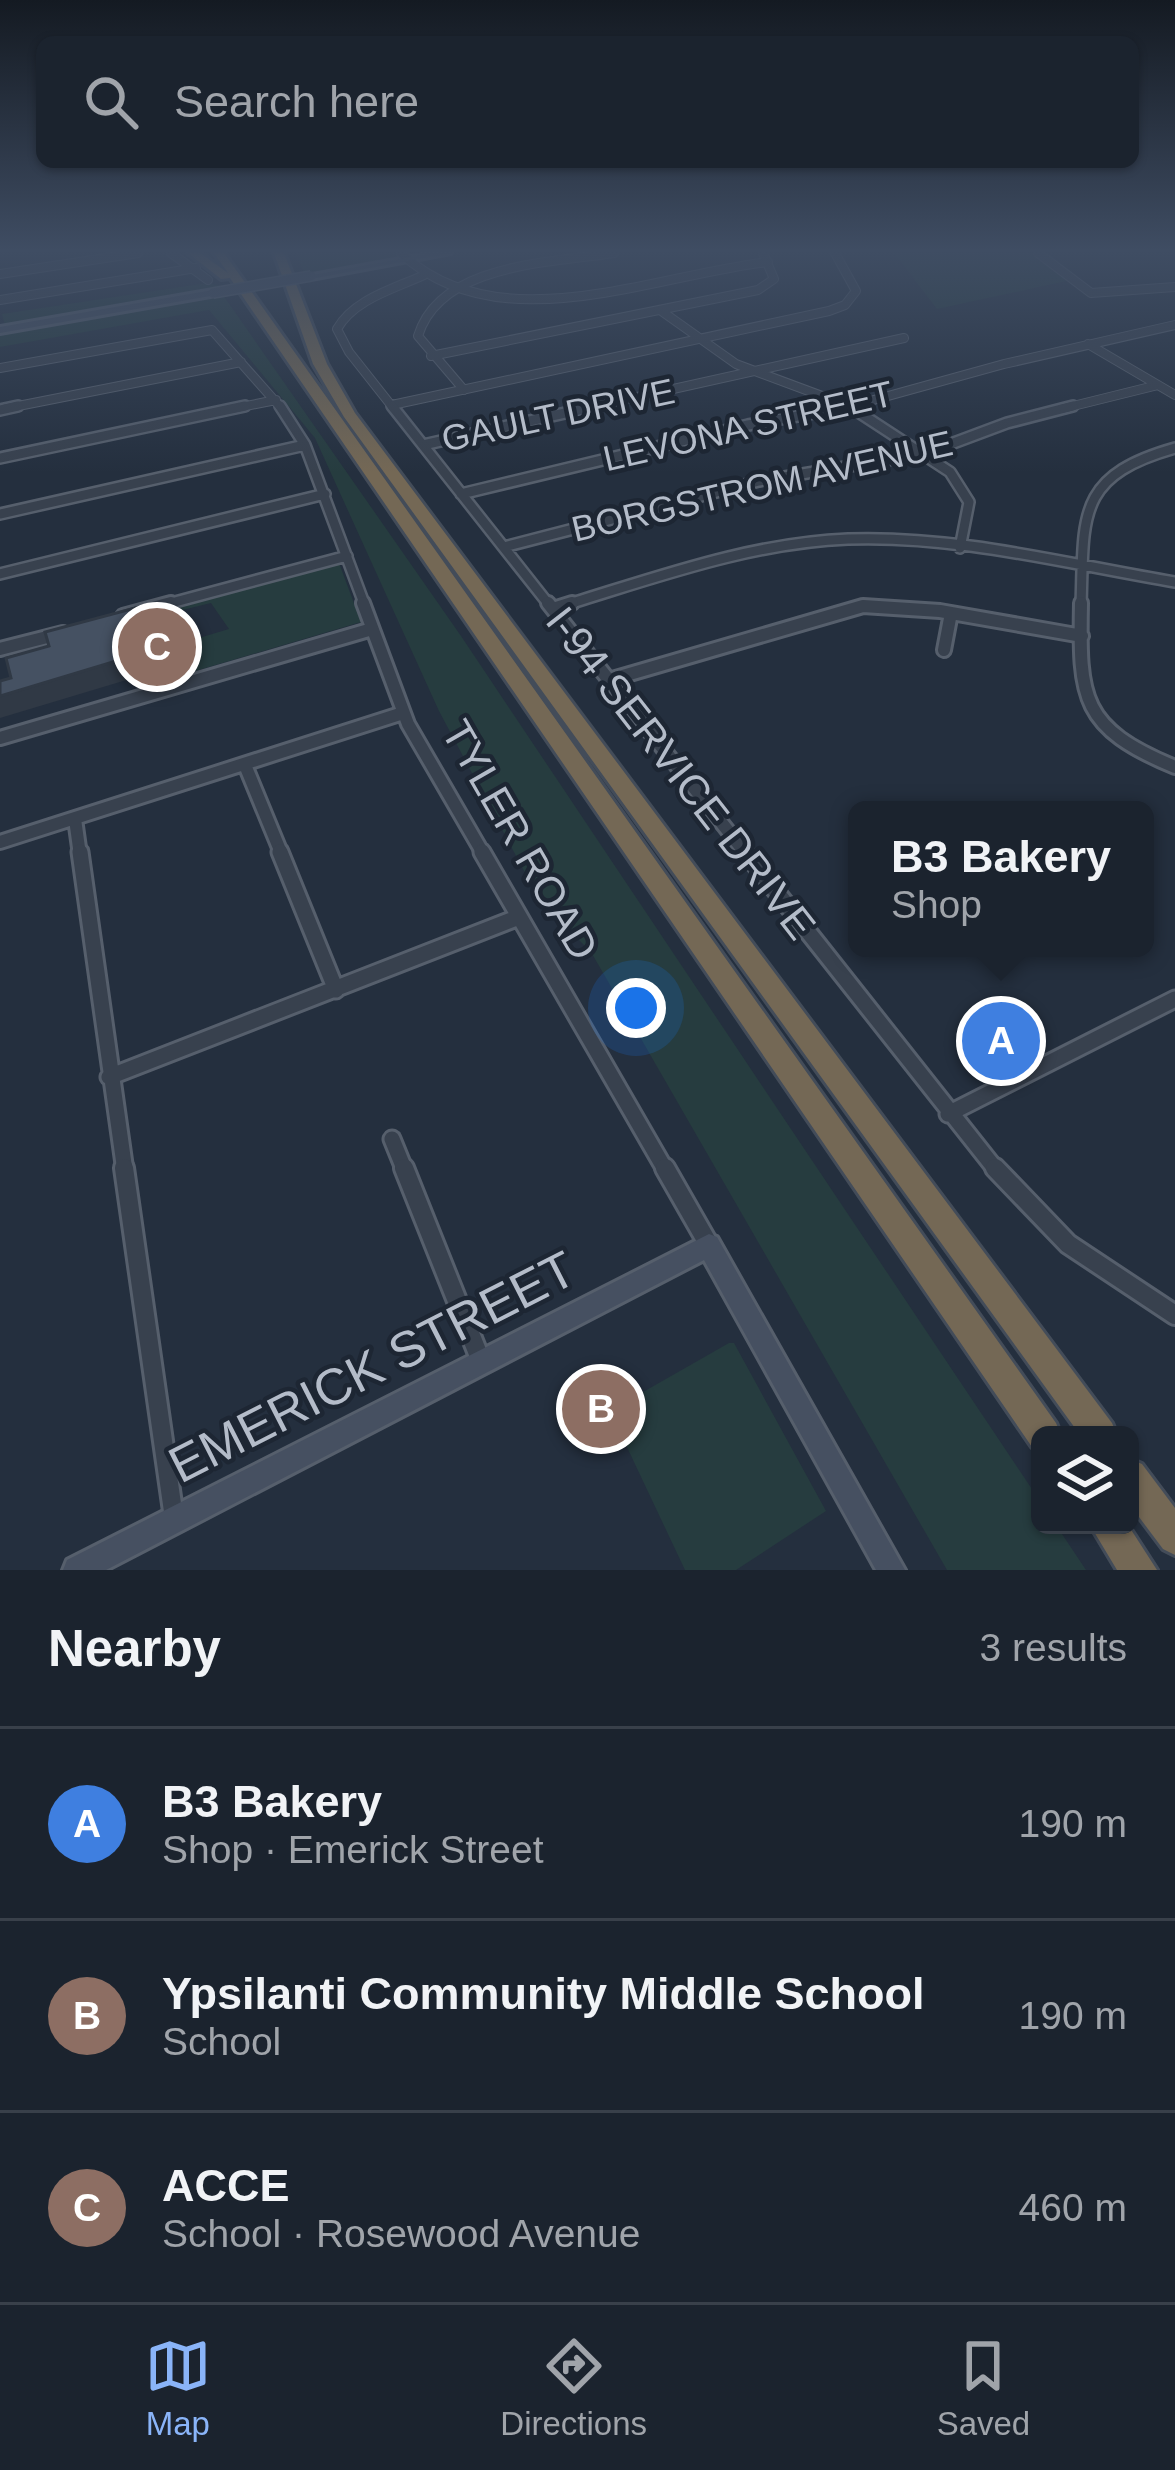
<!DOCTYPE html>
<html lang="en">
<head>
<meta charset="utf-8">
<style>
  :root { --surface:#1b232e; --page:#282f3a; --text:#f1f3f6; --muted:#a0a4aa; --line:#39404a; --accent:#8ab4f8 }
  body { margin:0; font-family:Arial,sans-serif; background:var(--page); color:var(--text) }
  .controls { position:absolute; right:36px; bottom:36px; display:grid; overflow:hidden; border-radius:18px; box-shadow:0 3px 9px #0004 }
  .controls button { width:108px; height:108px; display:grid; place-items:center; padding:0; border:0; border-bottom:3px solid var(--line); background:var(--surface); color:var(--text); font:60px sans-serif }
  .you { position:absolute; left:636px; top:1008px; width:42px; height:42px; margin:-30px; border:9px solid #fff; border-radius:50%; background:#1a73e8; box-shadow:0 0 0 18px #1a73e833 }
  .badge { display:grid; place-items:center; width:78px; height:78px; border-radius:50%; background:var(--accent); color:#fff; font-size:39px; font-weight:700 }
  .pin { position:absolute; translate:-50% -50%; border:6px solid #fff; box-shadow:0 3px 12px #0006 }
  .popup { position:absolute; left:848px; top:801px; width:306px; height:156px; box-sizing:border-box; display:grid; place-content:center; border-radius:18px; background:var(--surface); filter:drop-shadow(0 3px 9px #0005); font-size:39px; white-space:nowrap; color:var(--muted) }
  .popup b { font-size:45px; color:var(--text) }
  .popup::after { content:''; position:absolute; left:50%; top:100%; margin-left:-24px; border:24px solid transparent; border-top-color:var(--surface) }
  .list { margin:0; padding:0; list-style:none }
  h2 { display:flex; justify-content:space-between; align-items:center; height:156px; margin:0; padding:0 48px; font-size:51px }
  h2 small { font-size:39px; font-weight:400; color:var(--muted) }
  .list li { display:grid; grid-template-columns:78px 1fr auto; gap:36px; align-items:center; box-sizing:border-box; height:192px; padding:0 48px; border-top:3px solid var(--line) }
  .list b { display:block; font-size:45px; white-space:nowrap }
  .list p { margin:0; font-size:39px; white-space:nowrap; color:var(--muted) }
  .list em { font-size:39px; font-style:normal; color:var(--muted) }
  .icon { flex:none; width:66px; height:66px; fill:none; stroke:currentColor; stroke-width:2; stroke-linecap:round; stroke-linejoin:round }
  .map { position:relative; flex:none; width:1175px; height:1570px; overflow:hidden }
  .search { position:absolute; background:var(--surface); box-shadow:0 3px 9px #0004; left:36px; right:36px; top:36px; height:132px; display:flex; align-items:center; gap:30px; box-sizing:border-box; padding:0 42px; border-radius:18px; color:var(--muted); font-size:45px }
  .sheet { height:732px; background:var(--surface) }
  nav { display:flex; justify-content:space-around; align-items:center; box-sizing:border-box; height:168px; border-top:3px solid var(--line); background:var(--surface); font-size:33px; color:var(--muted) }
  nav a { display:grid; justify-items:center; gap:6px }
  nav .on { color:var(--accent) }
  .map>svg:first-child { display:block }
</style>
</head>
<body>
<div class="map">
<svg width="1175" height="1570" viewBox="0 0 1175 1570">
  <rect width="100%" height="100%" fill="#242f3e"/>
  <!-- green -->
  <path fill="#263c3f" d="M 297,253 L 398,253 L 402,258 L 304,275 Z
    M 894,253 L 1030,253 L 1067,281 L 937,309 Z
    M 207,283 L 226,287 L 5,325 L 2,314 Z
    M 223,295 L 461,636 L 1040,1501 L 1040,1525 L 1056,1525 L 1086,1570 L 947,1570 L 591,952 L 540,901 L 439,711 L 315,438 L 209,310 L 0,347 L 0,335 Z
    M 339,563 L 361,622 L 192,672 L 179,644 L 229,629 L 211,603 L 166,614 L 171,609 Z
    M 729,1343 L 734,1343 L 826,1511 L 736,1570 L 685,1570 L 617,1426 L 604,1431 L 601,1416 Z"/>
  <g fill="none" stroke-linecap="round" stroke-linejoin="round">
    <defs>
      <path id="street-far4" d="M 171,253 L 208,280
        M 401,253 C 497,344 654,275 768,262
        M 1038,253 L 1091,293 L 1175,287
        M 0,274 L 138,253
        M 0,300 L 196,268
        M 660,310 L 736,364 L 857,409
        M 1088,344 L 1175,395
        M 431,356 L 758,290 L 774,279 L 763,253
        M 0,368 L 212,330 L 282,409
        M 464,390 L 418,336 C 440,263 551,263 614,253
        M 392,405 L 829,311 L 845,305 L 856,291 L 835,253
        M 3,409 L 241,362
        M 231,409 L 276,400
        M 394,409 L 349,352 L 337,329 C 354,299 394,289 424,275
        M 583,409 L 904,338
        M 841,409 L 1004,364 L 1175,325
        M 1061,409 L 1158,385"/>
      <path id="street-far3" d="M 280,406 L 305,445 L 365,606
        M 392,406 L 550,606
        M 849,406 L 950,472 L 969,502 L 960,548
        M 0,410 L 18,406
        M 423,445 L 596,406
        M 0,458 L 245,406
        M 461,494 L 748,425 L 853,406
        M 0,514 L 305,445
        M 504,547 L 759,481 L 924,454 L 1007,423 L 1073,406
        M 0,574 L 325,494
        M 160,606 L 347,556
        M 562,606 C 655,578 749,543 848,539 C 958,535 1067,564 1175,582
        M 1081,606 C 1084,515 1076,476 1175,448"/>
      <path id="street-far2" d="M 363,603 L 408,724 L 484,855
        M 548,603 L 747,855
        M 1081,603 C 1079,699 1081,728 1175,767
        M 553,609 L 572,603
        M 123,616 L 171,603
        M 0,649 L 63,633
        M 944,650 L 951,613
        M 609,680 L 863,606 L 940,611 L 1082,636
        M 0,738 L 372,629
        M 245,765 L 282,855
        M 75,819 L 80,855
        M 0,842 L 403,713"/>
      <path id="street-far1" d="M 80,852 L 125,1171
        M 280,852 L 336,990
        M 482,852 L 666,1171
        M 745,852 L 997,1171
        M 109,1077 L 519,917
        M 948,1114 L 1175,999
        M 392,1139 L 405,1171"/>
      <path id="street" d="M 124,1168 L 174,1518
        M 404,1168 L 481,1361
        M 665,1168 L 709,1245
        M 995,1168 L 1068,1244 L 1175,1315"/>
      <path id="secondary" d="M 433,253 L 451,253 L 311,279 L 307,276 Z
        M 213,290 L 216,291 L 216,295 L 0,333 L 0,327 Z
        M 709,1234 L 717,1237 L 905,1570 L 876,1570 L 704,1260 L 106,1570 L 63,1570 L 67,1560 Z"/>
      <path id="highway" d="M 188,253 L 200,253 L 228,273 L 214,253 L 224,253 L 1056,1423 L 1061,1435 L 1040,1435 L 1040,1450 L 1032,1447 L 230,278 L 221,279 Z
        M 274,253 L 284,253 L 327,364 L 355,413 L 1112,1423 L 1117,1435 L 1080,1435 L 344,417 L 313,364 Z
        M 1130,1459 L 1142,1464 L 1175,1508 L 1175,1555 L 1163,1549 L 1130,1505 Z
        M 1090,1525 L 1128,1525 L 1157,1570 L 1117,1570 Z"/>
    </defs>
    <!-- street-far4 casing -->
    <use href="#street-far4" stroke="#565f6c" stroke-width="10"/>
    <!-- street-far3 casing -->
    <use href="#street-far3" stroke="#565f6c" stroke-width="14"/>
    <!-- street-far2 casing -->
    <use href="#street-far2" stroke="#565f6c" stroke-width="18"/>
    <!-- street-far1 casing -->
    <use href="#street-far1" stroke="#565f6c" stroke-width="21"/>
    <!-- street casing -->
    <use href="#street" stroke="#565f6c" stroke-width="24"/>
    <!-- secondary casing -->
    <use href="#secondary" stroke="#565f6c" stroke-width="6"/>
    <!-- highway casing -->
    <use href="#highway" stroke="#434c59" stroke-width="6"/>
    <!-- street-far4 -->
    <use href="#street-far4" stroke="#38414e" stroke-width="8"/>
    <!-- street-far3 -->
    <use href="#street-far3" stroke="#38414e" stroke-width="9"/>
    <!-- street-far2 -->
    <use href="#street-far2" stroke="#38414e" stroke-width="12"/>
    <!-- street-far1 -->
    <use href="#street-far1" stroke="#38414e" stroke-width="15"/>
    <!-- street -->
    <use href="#street" stroke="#38414e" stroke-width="18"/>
    <!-- secondary -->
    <use href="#secondary" fill="#465061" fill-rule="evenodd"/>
    <!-- highway -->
    <use href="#highway" fill="#746855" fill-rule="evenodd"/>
    <defs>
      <path id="secondary-bridge" d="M 213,293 L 311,276"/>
    </defs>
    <!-- secondary-bridge casing -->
    <use href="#secondary-bridge" stroke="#565f6c" stroke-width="12" stroke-linecap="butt"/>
    <!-- secondary-bridge -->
    <use href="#secondary-bridge" stroke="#465061" stroke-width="9"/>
  </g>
  <!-- wall -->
  <path fill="#3b4654" d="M 982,1031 L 1024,1042 L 1022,1046 L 998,1058 L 980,1036 Z"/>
  <!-- shaded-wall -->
  <path fill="#303945" d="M 156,649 L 163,669 L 0,718 L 0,696 Z
    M 1024,1042 L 1022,1046 L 998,1058 L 1000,1053 Z"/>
  <!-- building -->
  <path fill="#455162" stroke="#303945" stroke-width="3" d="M 135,608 L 147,642 L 153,640 L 156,649 L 0,696 L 0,681 L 11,678 L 6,658 L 49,646 L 45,632 Z
    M 1005,1020 L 1024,1042 L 1000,1053 L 982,1031 Z"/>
  <!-- sky -->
  <linearGradient id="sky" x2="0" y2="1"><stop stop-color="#141a22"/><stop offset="0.53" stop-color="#3f4d63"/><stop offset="1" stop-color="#3f4d63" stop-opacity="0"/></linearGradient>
  <rect width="1175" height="473" fill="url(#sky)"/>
  <g text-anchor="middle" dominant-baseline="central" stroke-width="9" stroke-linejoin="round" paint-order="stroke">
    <!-- far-street labels -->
    <g font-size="36" fill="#b4bcc9" stroke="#1d2633">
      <text transform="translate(558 415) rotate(-12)">GAULT DRIVE</text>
      <text transform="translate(748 426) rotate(-13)">LEVONA STREET</text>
      <text transform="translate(762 486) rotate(-13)">BORGSTROM AVENUE</text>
    </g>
    <!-- street labels -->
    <g font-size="42" fill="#b4bcc9" stroke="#1d2633">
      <text transform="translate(681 773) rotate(52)">I-94 SERVICE DRIVE</text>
      <text transform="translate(520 840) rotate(60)">TYLER ROAD</text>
    </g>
    <!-- near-street labels -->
    <g font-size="51" fill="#b4bcc9" stroke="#1d2633">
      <text transform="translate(372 1367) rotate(-27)">EMERICK STREET</text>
    </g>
  </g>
</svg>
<div class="controls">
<button><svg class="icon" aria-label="layers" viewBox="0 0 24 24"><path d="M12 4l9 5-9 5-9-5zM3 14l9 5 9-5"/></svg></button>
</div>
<div class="you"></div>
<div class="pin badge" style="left:1001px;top:1041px;background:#3f7fe0">A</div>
<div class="popup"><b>B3 Bakery</b>Shop</div>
<div class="pin badge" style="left:601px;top:1409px;background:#8d6e63">B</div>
<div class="pin badge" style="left:157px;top:647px;background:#8d6e63">C</div>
<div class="search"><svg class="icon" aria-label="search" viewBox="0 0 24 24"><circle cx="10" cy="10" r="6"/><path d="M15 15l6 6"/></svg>Search here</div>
</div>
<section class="sheet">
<h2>Nearby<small>3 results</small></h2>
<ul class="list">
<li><span class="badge" style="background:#3f7fe0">A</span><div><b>B3 Bakery</b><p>Shop · Emerick Street</p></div><em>190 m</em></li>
<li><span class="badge" style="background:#8d6e63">B</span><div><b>Ypsilanti Community Middle School</b><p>School</p></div><em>190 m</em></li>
<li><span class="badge" style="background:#8d6e63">C</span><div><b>ACCE</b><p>School · Rosewood Avenue</p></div><em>460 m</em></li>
</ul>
</section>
<nav>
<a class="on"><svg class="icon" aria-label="map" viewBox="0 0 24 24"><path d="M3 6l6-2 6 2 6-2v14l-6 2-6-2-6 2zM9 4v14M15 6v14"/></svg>Map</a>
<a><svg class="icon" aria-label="directions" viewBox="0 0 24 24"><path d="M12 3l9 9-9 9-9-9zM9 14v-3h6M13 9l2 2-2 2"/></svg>Directions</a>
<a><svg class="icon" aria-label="saved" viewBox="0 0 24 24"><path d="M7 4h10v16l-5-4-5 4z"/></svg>Saved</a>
</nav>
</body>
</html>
